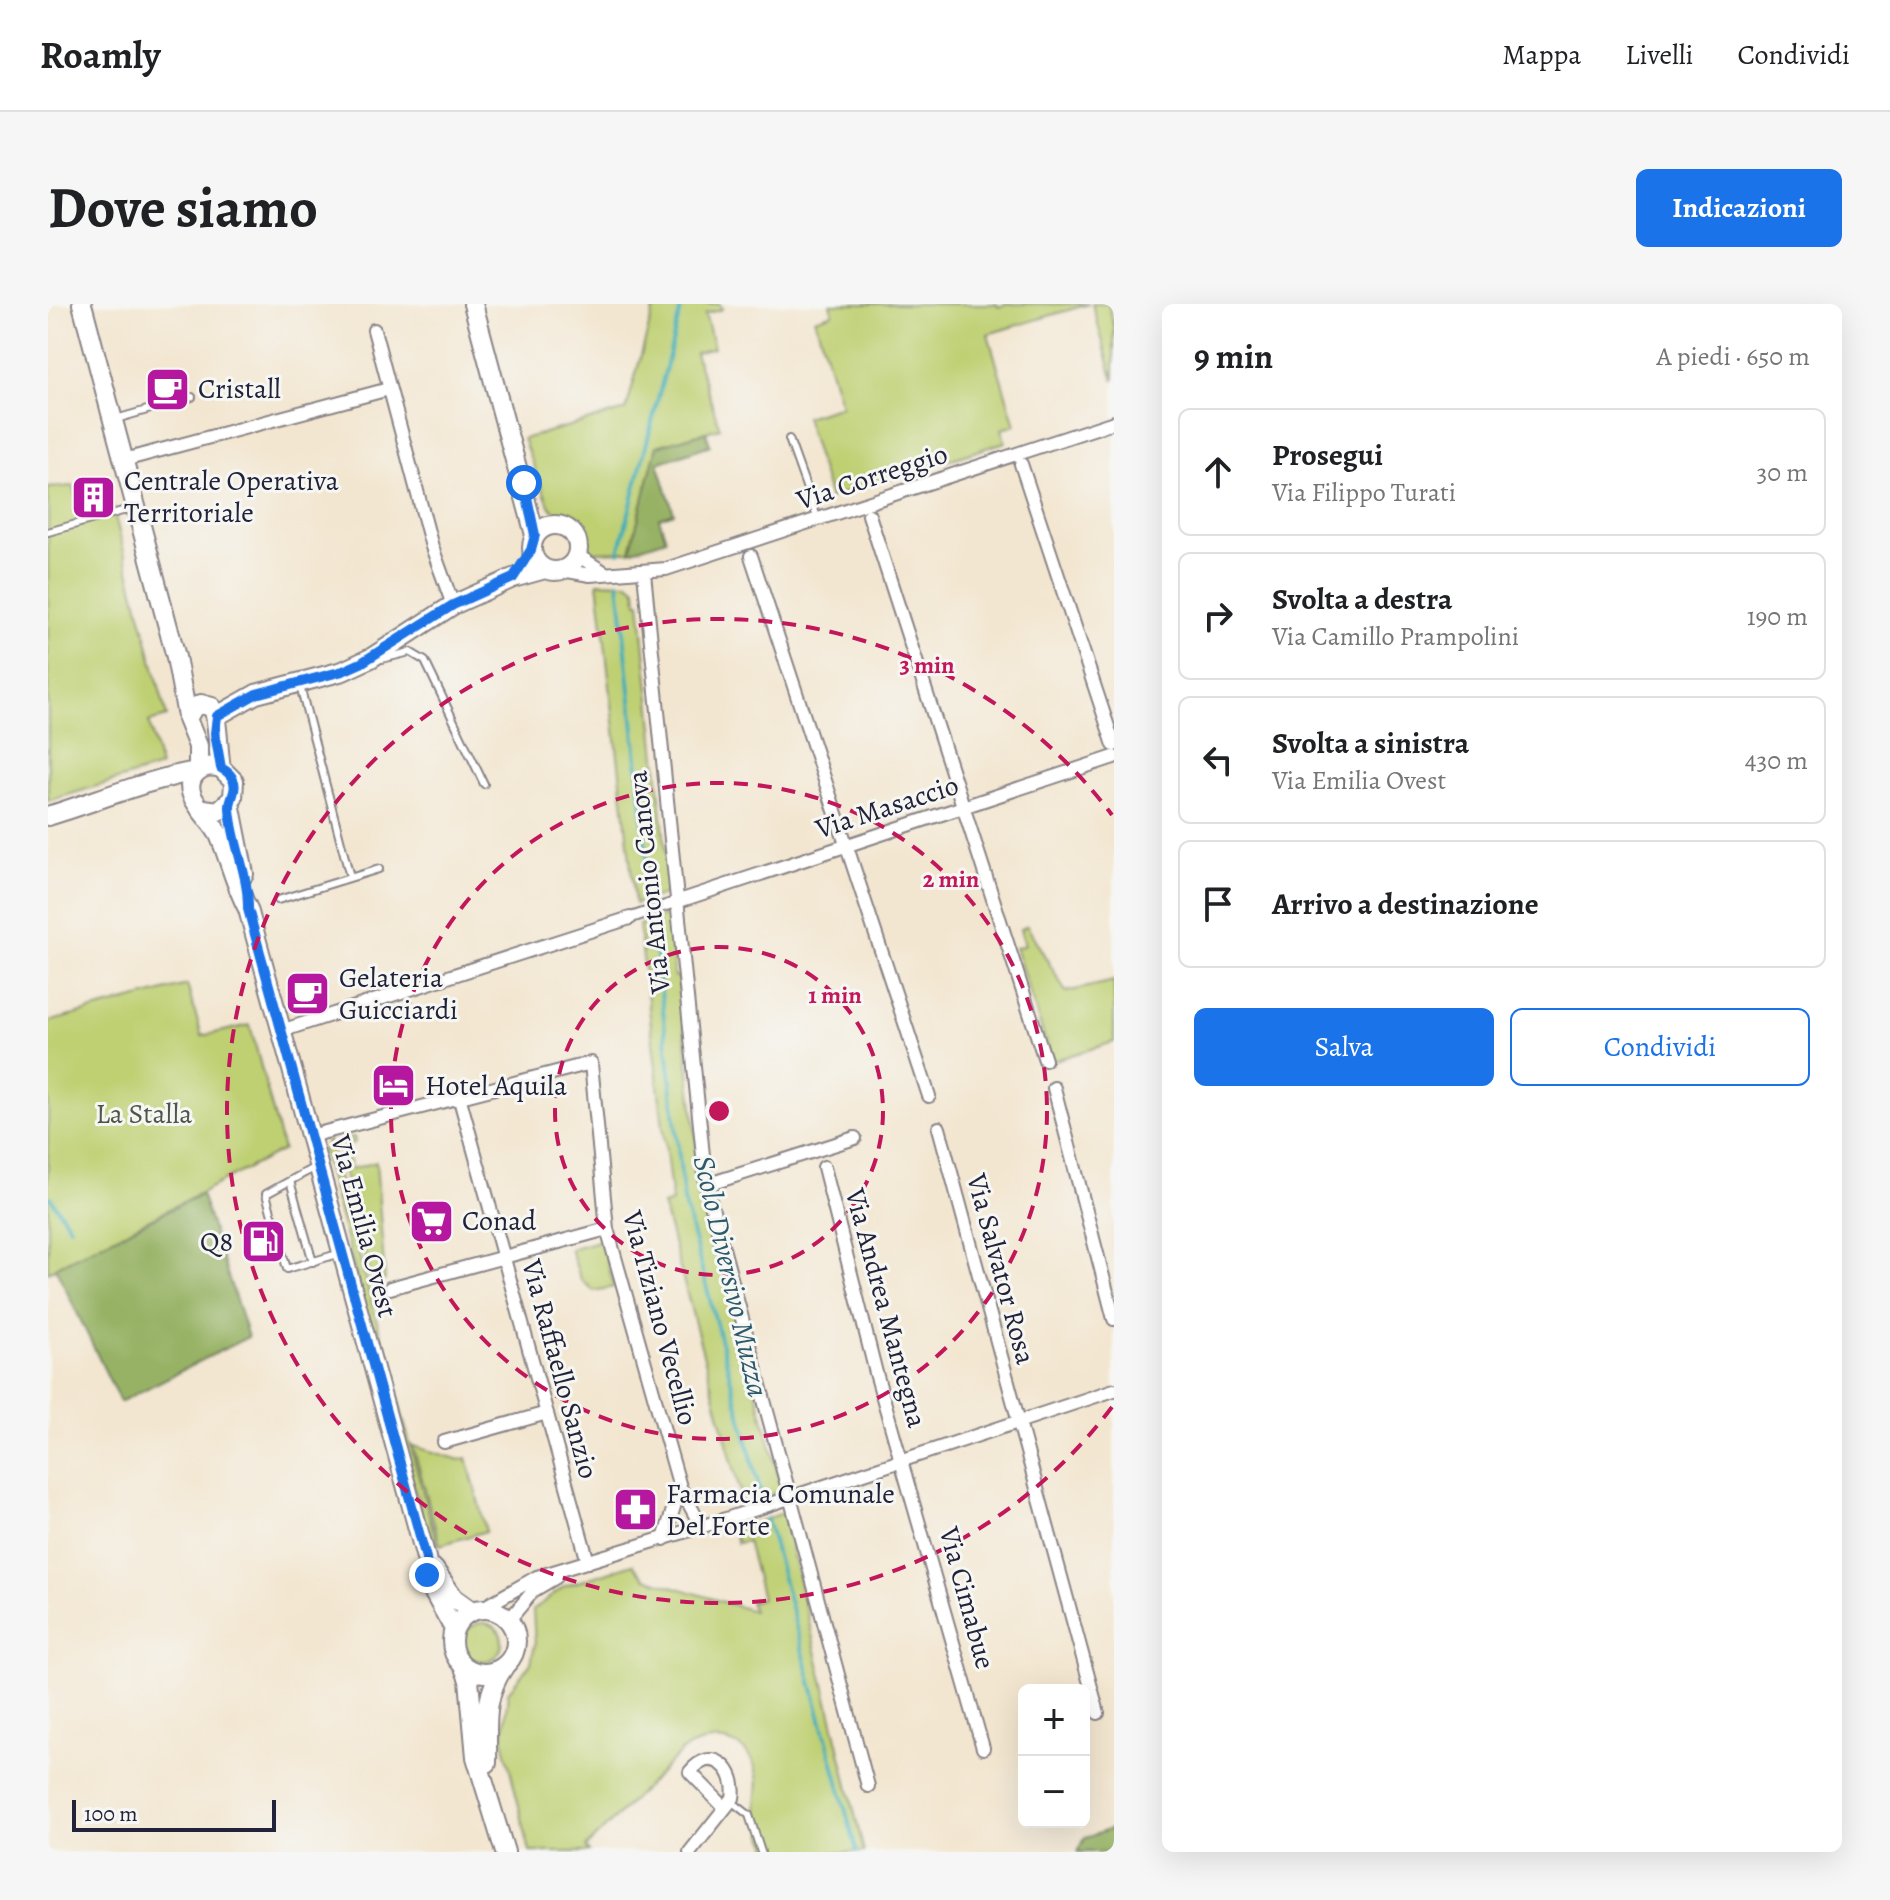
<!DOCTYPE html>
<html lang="it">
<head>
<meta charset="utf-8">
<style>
  :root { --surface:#fff; --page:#f6f6f6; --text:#202124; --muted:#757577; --line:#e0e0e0; --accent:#1a73e8 }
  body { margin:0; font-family:Alegreya,serif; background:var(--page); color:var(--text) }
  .controls { position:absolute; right:24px; bottom:24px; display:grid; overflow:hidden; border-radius:12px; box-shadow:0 8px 32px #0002 }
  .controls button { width:72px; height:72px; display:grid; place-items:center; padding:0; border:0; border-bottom:2px solid var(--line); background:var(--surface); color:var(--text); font:40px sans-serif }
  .scale { position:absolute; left:24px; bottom:20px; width:204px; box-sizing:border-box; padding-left:8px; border:4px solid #22223b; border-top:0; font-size:22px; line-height:28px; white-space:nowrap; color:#22223b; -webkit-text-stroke:6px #f6f6f2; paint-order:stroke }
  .stop { position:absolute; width:24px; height:24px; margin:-18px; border:6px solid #1a73e8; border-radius:50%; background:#fff }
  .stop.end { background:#1a73e8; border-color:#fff; box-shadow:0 2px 8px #0008 }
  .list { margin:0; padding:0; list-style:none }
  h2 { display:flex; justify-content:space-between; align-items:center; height:104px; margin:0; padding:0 32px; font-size:34px }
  h2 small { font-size:26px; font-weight:400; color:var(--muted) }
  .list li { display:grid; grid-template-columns:52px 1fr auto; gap:24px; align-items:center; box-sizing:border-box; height:128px; margin:0 16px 16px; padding:0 16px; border:2px solid var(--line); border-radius:12px }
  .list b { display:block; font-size:30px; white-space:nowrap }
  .list p { margin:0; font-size:26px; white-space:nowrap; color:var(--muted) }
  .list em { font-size:26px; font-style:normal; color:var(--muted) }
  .actions { display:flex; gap:16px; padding:24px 32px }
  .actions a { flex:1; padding:18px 0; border:2px solid var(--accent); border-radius:12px; text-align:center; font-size:28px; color:var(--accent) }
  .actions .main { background:var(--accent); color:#fff }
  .icon { flex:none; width:44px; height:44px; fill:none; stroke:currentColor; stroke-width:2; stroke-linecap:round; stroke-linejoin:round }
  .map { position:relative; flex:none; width:1066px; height:1548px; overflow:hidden; border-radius:12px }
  header { display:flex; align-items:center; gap:48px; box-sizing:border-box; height:112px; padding:0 40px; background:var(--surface); border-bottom:2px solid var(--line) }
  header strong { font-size:38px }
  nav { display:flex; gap:44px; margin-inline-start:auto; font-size:28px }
  .intro { display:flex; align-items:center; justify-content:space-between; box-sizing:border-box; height:192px; padding:0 48px }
  h1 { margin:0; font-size:56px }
  .button { padding:20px 36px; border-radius:12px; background:var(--accent); color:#fff; font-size:28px; font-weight:700 }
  main { display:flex; gap:48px; padding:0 48px }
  aside { flex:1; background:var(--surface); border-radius:12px; box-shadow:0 8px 32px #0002 }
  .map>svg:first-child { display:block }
</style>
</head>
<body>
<header>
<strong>Roamly</strong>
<nav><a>Mappa</a><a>Livelli</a><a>Condividi</a></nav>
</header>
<div class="intro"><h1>Dove siamo</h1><a class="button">Indicazioni</a></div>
<main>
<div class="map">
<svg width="1066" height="1548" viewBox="0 0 1066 1548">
  <rect width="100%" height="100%" fill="#f6f6f2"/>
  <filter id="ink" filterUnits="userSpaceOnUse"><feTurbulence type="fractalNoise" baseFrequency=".0125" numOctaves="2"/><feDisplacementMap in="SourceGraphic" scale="16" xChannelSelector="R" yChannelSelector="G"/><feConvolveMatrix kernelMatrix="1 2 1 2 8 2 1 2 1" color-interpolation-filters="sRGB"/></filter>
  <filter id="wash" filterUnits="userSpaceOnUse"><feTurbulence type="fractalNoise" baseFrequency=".006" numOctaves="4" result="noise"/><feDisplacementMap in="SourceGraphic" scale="32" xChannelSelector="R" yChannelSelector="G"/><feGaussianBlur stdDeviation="1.8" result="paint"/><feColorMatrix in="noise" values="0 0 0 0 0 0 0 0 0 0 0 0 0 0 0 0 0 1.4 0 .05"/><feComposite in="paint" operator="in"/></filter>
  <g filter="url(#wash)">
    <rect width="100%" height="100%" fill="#f3e6d0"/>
    <!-- green -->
    <path fill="#bfd073" stroke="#707957" stroke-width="2" d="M 607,0 L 672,0 L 674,5 L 657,10 L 666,44 L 647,49 L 672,124 L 609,142 L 582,247 L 542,248 C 536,211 518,224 501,201 L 475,135 L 578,106 Z
      M 782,0 L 949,0 L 950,3 L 958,0 L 1041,0 L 940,30 L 967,121 L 954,125 L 957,138 L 782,194 L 757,113 L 793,102 L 767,15 L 785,9 Z
      M 1044,0 L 1060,0 L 1066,21 L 1066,77 Z
      M 25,182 L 33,211 L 64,201 L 119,413 L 101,418 L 112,463 L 0,497 L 0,184 Z
      M 550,278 L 581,279 L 588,285 L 589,298 L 592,298 L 622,589 L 587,600 Z
      M 624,609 L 626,673 L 631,673 L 650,852 L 646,853 L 649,888 L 651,893 L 656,892 L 733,1181 L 730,1188 L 698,1199 L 695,1198 L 615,901 L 624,898 L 591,621 Z
      M 979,622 L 1018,688 L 1066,677 L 1066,738 L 1004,757 L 967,644 L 977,641 L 972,625 Z
      M 139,681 L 154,732 L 202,721 L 235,846 L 0,968 L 0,718 Z
      M 306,833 L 307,839 L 297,842 L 303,865 L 328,858 L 337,976 L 324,979 L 288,838 Z
      M 280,836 L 389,1240 L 382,1242 L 274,846 Z
      M 553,936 L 566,983 L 546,987 L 533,976 L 522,945 Z
      M 365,1142 L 412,1156 L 419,1154 L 438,1227 L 392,1241 Z
      M 735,1209 L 816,1548 L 726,1548 L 720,1545 C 717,1533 712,1520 709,1508 C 706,1496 712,1484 709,1471 C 701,1432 662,1429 634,1447 L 538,1543 L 541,1548 L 482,1548 L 455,1436 L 460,1388 L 483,1359 L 487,1340 L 485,1306 L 517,1282 L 585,1260 L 597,1274 L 705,1307 L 702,1298 L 714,1294 L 699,1237 L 689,1239 L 686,1230 L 689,1225 Z
      M416 1338a19 19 0 1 1 38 0a19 19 0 1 1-38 0Z"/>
    <!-- forest -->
    <path fill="#97b265" stroke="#5c6a50" stroke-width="2" d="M 658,128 L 662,141 L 610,159 L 626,209 L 611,214 L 618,235 L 582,247 L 609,142 Z
      M 153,890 L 200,1033 L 72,1098 L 7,963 Z
      M 1066,1524 L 1066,1548 L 1030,1548 L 1037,1534 Z"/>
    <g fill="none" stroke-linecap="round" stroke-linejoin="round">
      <!-- stream -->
      <path stroke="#3cadb6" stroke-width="4" d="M 571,248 L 634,0
        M 571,278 L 603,595
        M 605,616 L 636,897 L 714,1194
        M 0,895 L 2,893 L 22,923
        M 719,1215 L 809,1548"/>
    </g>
  </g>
  <g filter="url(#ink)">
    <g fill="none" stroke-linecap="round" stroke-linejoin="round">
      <defs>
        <path id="service" d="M 68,115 L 144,93
          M 741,135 L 770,216
          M 0,228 L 85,204
          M 334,355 L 362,348 L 377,357 L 436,480
          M 252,382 L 302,573
          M 230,596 L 331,565
          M 269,862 L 218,890 L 239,965 L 293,949
          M 242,877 L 265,958
          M 683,1497 L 701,1511 L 713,1548"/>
        <path id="pedestrian" d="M 582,614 L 628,598"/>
        <path id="minor" d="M 326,26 L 384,243 L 405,301
          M 76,156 L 341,85
          M 973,160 L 1066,441
          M 821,211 L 997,756
          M 529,251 L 556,268
          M 703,252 L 881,792
          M 514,266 L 542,271 L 618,265 L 1066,118
          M 596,269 L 658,881 L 820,1482
          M 628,598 L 1066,453
          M 233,727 L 582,614
          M 1006,784 L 1066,1015
          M 411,792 L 540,1258
          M 891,824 L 1050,1409
          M 262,832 L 543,759 L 559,925 L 632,1183 L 653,1222
          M 776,863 L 828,1069 L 935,1444
          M 658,881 L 807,834
          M 342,984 L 559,925
          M 396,1138 L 499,1109
          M 616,1235 L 632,1183
          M 433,1305 L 489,1273 L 678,1215 L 1066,1086
          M 461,1316 L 486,1286 L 508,1273
          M 642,1548 L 685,1494 C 690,1466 664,1440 642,1468 L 677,1504"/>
        <path id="secondary" d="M 34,0 L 128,353 L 139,412
          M 425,0 L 487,231
          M484 244a23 23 0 1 1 46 0a23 23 0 1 1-46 0Z
          M 169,412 L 208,390 L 295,367 L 323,354 L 405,301 L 465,274 L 497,265
          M 150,467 L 150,442 L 139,415 L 145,404 L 153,400 L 164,403 C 170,412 170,448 173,464
          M 182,499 L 196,570
          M 156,505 L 170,507 L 185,494 L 186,477 L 173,464 C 165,462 157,461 149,468 C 127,488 164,514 172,533 C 182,557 187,581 200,605 L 378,1254 L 386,1289 L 406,1325
          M 0,512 C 47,498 103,474 150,467
          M 386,1265 L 406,1294 L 424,1307
          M404 1337a32 32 0 1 1 64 0a32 32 0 1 1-64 0Z
          M 415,1361 L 421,1376 L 428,1453 L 457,1548
          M 439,1459 C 440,1423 434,1394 456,1363"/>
      </defs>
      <!-- service casing -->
      <use href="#service" stroke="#8a8486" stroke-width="10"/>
      <!-- pedestrian casing -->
      <use href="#pedestrian" stroke="#8a8486" stroke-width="13"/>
      <!-- minor casing -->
      <use href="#minor" stroke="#8a8486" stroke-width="16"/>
      <!-- secondary casing -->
      <use href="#secondary" stroke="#8a8486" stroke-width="22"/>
      <!-- service -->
      <use href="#service" stroke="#fff" stroke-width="6"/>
      <!-- pedestrian -->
      <use href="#pedestrian" stroke="#fff" stroke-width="9"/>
      <!-- minor -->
      <use href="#minor" stroke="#fff" stroke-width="12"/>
      <!-- secondary -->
      <use href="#secondary" stroke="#fff" stroke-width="18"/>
    </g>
  </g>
  <g fill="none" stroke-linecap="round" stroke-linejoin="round" filter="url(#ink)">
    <!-- route -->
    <path stroke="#1a73e8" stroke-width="10" d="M 379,1271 L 378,1254 L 200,605 C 201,569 183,537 182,503 C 182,494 189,488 186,478 C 184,471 179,467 173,464 L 167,429 L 169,412 L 208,390 L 295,367 L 313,359 L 405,301 L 465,274 L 483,246 L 487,231 L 476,179"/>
  </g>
  <!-- distance rings -->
  <g fill="none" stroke="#c2185b" stroke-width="4" stroke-dasharray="14 10">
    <circle cx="671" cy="807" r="164"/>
    <circle cx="671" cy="807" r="328"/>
    <path d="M1064 1103A492 492 0 1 1 1064 511"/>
  </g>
  <!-- icons -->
  <defs>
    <symbol id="cafe-square" viewBox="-11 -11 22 22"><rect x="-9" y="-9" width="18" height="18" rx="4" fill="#b5179e" stroke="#f6f6f2"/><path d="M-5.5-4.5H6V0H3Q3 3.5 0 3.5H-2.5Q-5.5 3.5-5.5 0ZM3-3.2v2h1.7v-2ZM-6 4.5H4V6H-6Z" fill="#fff"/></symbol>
    <symbol id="building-square" viewBox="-11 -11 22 22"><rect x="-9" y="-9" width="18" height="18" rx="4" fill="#b5179e" stroke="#f6f6f2"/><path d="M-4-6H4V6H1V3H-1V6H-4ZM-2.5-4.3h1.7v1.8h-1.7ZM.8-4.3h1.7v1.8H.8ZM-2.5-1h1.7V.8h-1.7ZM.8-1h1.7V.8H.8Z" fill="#fff"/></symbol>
    <symbol id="hotel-square" viewBox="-11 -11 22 22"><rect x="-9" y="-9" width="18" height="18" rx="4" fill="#b5179e" stroke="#f6f6f2"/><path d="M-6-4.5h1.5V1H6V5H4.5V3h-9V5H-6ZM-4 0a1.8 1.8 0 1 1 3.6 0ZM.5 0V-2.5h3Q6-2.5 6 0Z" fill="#fff"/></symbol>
    <symbol id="supermarket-square" viewBox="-11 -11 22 22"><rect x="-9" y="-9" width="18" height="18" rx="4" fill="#b5179e" stroke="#f6f6f2"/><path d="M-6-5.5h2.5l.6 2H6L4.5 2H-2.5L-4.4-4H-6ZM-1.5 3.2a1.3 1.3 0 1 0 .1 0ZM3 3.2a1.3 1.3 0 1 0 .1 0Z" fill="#fff"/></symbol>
    <symbol id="fuel-square" viewBox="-11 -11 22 22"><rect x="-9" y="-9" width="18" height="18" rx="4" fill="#b5179e" stroke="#f6f6f2"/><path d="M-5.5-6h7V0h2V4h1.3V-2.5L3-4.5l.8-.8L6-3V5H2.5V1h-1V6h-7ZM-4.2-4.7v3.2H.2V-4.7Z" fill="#fff"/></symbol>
    <symbol id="pharmacy-square" viewBox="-11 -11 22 22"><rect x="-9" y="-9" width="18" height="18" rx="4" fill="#b5179e" stroke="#f6f6f2"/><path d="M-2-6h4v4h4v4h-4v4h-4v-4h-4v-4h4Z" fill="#fff"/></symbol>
  </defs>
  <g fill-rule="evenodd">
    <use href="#cafe-square" x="94" y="60" width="51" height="51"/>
    <use href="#building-square" x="20" y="168" width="51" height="51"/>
    <use href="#cafe-square" x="234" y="664" width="51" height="51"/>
    <use href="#hotel-square" x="320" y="756" width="51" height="51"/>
    <use href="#supermarket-square" x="358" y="892" width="51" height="51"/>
    <use href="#fuel-square" x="190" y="912" width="51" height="51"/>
    <use href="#pharmacy-square" x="562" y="1180" width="51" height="51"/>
  </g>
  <g text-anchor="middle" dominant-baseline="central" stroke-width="6" stroke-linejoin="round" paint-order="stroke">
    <!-- poi labels -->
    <g font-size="28" fill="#22223b" stroke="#f6f6f2" text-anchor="start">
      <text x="150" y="85">Cristall</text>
      <text x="76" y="177">Centrale Operativa<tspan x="76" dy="32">Territoriale</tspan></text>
      <text x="291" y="674">Gelateria<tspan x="291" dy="32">Guicciardi</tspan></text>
      <text x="377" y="782">Hotel Aquila</text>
      <text x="414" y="917">Conad</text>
      <text x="185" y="938" text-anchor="end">Q8</text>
      <text x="618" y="1190">Farmacia Comunale<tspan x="618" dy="32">Del Forte</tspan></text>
    </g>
    <!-- street labels -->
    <g font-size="28" fill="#22223b" stroke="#f6f6f2">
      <text transform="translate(824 173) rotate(-18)">Via Correggio</text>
      <text transform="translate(839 503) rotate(-18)">Via Masaccio</text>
      <text transform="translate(601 578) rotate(-96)">Via Antonio Canova</text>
      <text transform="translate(316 922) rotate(75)">Via Emilia Ovest</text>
      <text transform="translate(953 965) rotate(75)">Via Salvator Rosa</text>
      <text transform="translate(838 1004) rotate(75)">Via Andrea Mantegna</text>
      <text transform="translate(612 1014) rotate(75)">Via Tiziano Vecellio</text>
      <text transform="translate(512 1065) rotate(75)">Via Raffaello Sanzio</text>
      <text transform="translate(919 1294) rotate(75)">Via Cimabue</text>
    </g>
    <!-- park labels -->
    <g font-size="28" fill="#51564c" stroke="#f6f6f2">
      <text x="96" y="810">La Stalla</text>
    </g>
    <!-- water labels -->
    <g font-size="30" font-style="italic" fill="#2c5a6c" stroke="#f6f6f2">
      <text transform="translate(683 972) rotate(77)">Scolo Diversivo Muzza</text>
    </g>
  </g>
  <circle cx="671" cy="807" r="12" fill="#c2185b" stroke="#f6f6f2" stroke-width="4"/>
  <g font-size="24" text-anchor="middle" font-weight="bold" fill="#c2185b" stroke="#f6f6f2" stroke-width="6" stroke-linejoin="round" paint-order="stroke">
    <text x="879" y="369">3 min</text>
    <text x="903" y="583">2 min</text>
    <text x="787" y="699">1 min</text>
  </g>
</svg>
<div class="controls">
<button>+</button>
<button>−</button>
</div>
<div class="scale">100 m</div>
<div class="stop" style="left:476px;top:179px"></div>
<div class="stop end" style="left:379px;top:1271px"></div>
</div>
<aside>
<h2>9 min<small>A piedi · 650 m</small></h2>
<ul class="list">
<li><svg class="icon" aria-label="ahead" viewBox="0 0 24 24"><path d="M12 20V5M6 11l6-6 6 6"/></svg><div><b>Prosegui</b><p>Via Filippo Turati</p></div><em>30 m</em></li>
<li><svg class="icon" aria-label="right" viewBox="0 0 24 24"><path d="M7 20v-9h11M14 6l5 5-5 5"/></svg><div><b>Svolta a destra</b><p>Via Camillo Prampolini</p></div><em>190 m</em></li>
<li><svg class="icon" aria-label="left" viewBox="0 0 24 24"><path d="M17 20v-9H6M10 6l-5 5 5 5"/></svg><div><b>Svolta a sinistra</b><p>Via Emilia Ovest</p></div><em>430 m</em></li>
<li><svg class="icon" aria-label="arrive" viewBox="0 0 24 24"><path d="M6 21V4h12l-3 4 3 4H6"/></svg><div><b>Arrivo a destinazione</b></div></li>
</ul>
<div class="actions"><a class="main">Salva</a><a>Condividi</a></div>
</aside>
</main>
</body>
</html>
